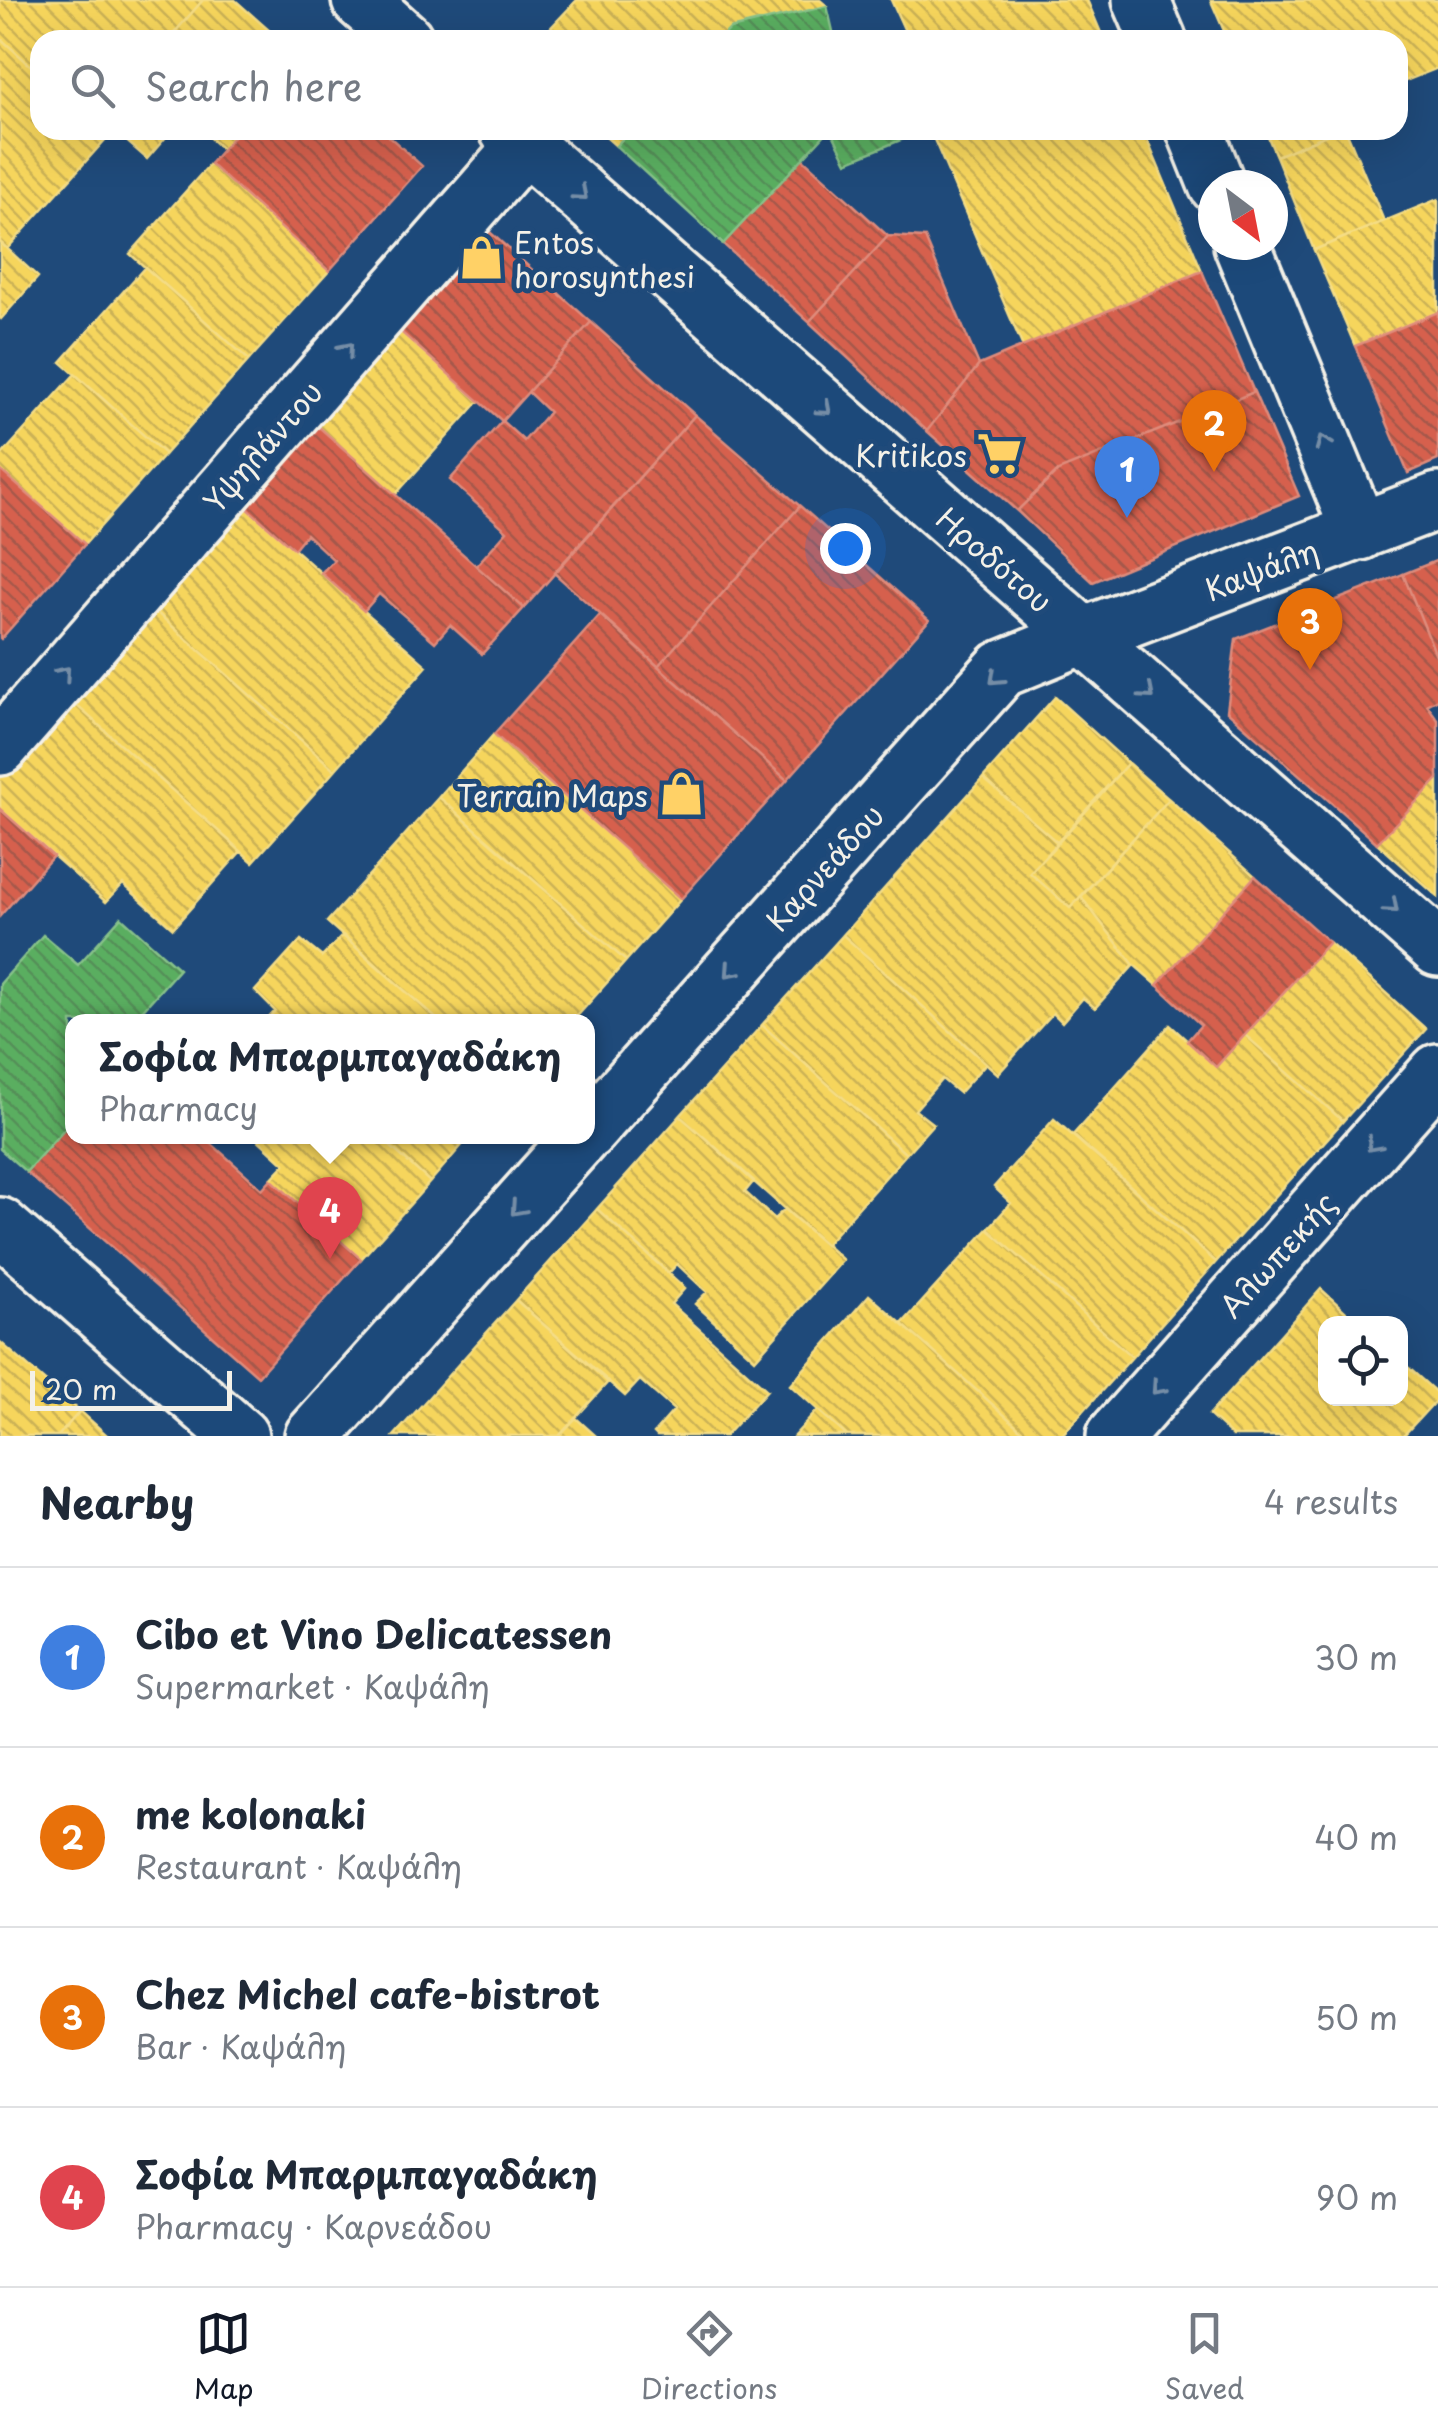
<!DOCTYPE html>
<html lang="en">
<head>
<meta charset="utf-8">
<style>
  :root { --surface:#fff; --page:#f2f2f3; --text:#1f2937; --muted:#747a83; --line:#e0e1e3; --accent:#111827 }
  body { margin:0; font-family:"Playpen Sans",sans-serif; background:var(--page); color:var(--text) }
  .controls { position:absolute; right:30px; bottom:30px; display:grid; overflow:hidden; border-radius:20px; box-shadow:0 10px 40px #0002 }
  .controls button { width:90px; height:90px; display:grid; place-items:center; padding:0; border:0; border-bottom:2px solid var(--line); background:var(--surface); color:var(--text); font:50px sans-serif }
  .compass { position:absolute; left:1198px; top:170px; width:90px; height:90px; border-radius:50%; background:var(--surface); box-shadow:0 10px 40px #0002; rotate:148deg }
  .scale { position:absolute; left:30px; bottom:25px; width:202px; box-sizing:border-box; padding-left:10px; border:5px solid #f4f1e8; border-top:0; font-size:28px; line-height:35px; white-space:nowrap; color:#f4f1e8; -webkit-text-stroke:8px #1f4a7a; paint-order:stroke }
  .you { position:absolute; left:845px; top:548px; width:35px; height:35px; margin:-25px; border:8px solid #fff; border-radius:50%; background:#1a73e8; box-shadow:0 0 0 15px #1a73e833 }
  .badge { display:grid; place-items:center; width:65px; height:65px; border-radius:50%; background:var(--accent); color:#fff; font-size:32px; font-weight:700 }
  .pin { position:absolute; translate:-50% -82px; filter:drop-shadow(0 2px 5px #0008) }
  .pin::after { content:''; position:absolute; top:52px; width:35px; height:30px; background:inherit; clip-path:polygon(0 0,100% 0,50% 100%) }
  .popup { position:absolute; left:65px; top:1014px; width:530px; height:130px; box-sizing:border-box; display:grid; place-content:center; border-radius:20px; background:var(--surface); filter:drop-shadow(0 2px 8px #0005); font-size:32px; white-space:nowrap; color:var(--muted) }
  .popup b { font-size:38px; color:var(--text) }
  .popup::after { content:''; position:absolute; left:50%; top:100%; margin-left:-20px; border:20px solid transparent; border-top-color:var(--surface) }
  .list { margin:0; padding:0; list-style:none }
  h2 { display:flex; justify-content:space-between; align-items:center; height:130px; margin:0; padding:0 40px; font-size:42px }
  h2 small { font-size:32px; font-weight:400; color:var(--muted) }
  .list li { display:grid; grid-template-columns:65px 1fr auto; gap:30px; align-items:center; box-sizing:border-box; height:180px; padding:0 40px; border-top:2px solid var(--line) }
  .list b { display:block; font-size:38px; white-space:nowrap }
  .list p { margin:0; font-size:32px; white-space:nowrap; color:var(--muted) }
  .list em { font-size:32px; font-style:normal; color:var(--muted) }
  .icon { flex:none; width:55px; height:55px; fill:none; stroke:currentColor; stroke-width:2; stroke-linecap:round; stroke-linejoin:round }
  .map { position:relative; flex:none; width:1438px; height:1436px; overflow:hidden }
  .search { position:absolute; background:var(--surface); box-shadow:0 10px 40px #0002; left:30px; right:30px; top:30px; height:110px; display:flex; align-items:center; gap:25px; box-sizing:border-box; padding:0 35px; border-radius:30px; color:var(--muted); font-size:38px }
  .sheet { height:850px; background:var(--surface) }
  nav { display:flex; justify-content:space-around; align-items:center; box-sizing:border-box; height:140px; border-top:2px solid var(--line); background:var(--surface); font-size:28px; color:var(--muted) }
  nav a { display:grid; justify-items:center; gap:5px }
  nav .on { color:var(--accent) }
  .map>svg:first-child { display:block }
</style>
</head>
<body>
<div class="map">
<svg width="1438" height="1436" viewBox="0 0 1438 1436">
  <defs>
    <pattern id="homes-back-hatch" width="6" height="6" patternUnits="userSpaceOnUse" patternTransform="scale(2.5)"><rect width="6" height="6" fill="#f6d55c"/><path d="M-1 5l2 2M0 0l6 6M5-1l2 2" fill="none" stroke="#cbb256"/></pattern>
    <pattern id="shops-back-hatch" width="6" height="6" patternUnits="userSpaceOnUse" patternTransform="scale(2.5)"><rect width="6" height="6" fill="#d6604d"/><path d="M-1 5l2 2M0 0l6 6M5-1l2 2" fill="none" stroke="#a5584b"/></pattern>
    <pattern id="public-back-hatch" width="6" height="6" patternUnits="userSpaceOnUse" patternTransform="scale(2.5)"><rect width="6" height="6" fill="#5aae61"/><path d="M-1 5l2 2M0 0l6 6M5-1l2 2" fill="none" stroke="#558f59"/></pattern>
  </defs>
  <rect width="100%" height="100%" fill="#1f4a7a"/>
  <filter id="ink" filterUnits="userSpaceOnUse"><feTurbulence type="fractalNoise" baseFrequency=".01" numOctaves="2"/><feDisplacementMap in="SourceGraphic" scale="20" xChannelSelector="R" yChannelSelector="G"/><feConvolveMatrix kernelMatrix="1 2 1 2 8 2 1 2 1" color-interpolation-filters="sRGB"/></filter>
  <g filter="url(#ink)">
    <!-- homes -->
    <path fill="url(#homes-back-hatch)" stroke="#f5dd86" stroke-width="2.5" d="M 0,0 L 203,0 L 168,40 L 130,40 L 119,30 L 110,40 L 40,40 L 40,74 L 0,38 Z
      M 203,0 L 235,0 L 280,40 L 168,40 Z
      M 577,0 L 820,0 L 827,6 L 730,29 L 719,40 L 539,40 Z
      M 891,0 L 1087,0 L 1104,40 L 909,40 Z
      M 1438,0 L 1438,68 L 1398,84 L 1398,40 L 1228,40 L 1211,1 Z
      M 0,38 L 40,74 L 40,130 L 114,130 L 7,249 L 0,242 Z
      M 114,130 L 172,130 L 147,159 Z
      M 201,130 L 239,130 L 222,149 Z
      M 598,130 L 631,130 L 616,146 Z
      M 930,130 L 1143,130 L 1202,271 L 1023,347 Z
      M 1265,130 L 1338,130 L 1276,156 Z
      M 1338,130 L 1346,130 L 1384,221 L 1314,250 L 1276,156 Z
      M 210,164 L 329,271 L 249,360 L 130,254 Z
      M 1438,199 L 1438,312 L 1355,346 L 1314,250 Z
      M 0,242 L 38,277 L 1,319 L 0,318 Z
      M 145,267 L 249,360 L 165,454 L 61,362 Z
      M 394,326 L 479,401 L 395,495 L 311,420 Z
      M 75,374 L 165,454 L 85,544 L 0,470 L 0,457 Z
      M 239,501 L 427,666 L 335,770 L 147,604 Z
      M 147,604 L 335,770 L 253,862 L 66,696 Z
      M 66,696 L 241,851 L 173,928 L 123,884 L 106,902 L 0,809 L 0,771 Z
      M 1055,697 L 1128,763 L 1058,843 L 983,778 Z
      M 494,734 L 681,899 L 626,961 L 439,797 Z
      M 1128,763 L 1169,799 L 1070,908 L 1030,873 Z
      M 983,778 L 1058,843 L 1030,873 L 1070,908 L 1081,897 L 1134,965 L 1095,1008 L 1083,998 L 1062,1022 L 1053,1013 L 998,1074 L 843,935 Z
      M 1438,779 L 1438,897 L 1377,843 Z
      M 439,797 L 626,961 L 572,1022 L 440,1022 L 327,922 Z
      M 1169,799 L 1255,876 L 1157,985 L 1134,965 L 1081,897 Z
      M 343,935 L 440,1022 L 265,1022 L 275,1011 L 255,991 L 301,940 L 322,957 Z
      M 843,935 L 986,1063 L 959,1093 L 942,1079 L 915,1110 L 933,1124 L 906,1154 L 762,1025 Z
      M 1329,942 L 1426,1029 L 1343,1121 L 1245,1035 Z
      M 762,1025 L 906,1154 L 825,1245 L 680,1116 Z
      M 1170,1025 L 1216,1067 L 1245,1035 L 1343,1121 L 1216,1262 L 1073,1135 Z
      M 680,1116 L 754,1181 L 745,1192 L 774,1219 L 785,1209 L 843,1260 L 755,1359 L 695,1304 L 707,1292 L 677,1264 L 669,1273 L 597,1209 Z
      M 1054,1119 L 1216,1262 L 1132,1357 L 988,1229 L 1011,1203 L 994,1187 Z
      M 254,1136 L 379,1136 L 430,1182 L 361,1259 L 271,1179 L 285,1164 Z
      M 379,1136 L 470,1136 L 430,1182 Z
      M 597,1209 L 685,1288 L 671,1304 L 767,1390 L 725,1436 L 657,1436 L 654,1433 L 674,1410 L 640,1380 L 625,1396 L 516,1300 Z
      M 988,1229 L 1132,1357 L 1061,1436 L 1028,1436 L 902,1324 Z
      M 1321,1289 L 1359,1324 L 1326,1324 L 1326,1398 L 1400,1398 L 1400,1360 L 1438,1394 L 1438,1398 L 1403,1436 L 1232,1436 L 1209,1415 Z
      M 869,1295 L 902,1324 L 1028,1436 L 847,1436 L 790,1385 Z
      M 516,1300 L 608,1382 L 559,1436 L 394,1436 Z
      M 0,1342 L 80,1411 L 58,1436 L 0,1436 Z
      M 818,1410 L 847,1436 L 794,1436 Z
      M 80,1411 L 108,1436 L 58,1436 Z
      M 576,1418 L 596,1436 L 559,1436 Z"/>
    <!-- shops -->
    <path fill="url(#shops-back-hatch)" stroke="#df8c7c" stroke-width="2.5" d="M 239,130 L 382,130 L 422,166 L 329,271 L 210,164 Z
      M 802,158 L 888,236 L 809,322 L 723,244 Z
      M 483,226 L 591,322 L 502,421 L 394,326 Z
      M 888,236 L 925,238 L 979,365 L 927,431 L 809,322 Z
      M 1202,271 L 1254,392 L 1058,471 L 1017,511 L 927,431 L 979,365 Z
      M 1438,312 L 1438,460 L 1408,473 L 1355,346 Z
      M 591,322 L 695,415 L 524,608 L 476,566 L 507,531 L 450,480 L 502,421 L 524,441 L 549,412 L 528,392 Z
      M 1254,392 L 1299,496 L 1093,582 L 1017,511 L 1058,471 Z
      M 695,415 L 800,506 L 658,666 L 554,573 Z
      M 311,420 L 524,608 L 482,654 L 450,625 L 435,642 L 379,594 L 364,611 L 321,573 L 334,560 L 306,534 L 294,549 L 239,501 Z
      M 0,470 L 85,544 L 1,639 L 0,638 Z
      M 800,506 L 929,620 L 787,780 L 658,666 Z
      M 1438,560 L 1438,660 L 1403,574 Z
      M 1403,574 L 1438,660 L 1438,699 L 1427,705 L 1438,720 L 1438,779 L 1377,843 L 1227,711 L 1236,639 Z
      M 600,615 L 787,780 L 681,899 L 494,734 Z
      M 0,809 L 53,856 L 0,916 Z
      M 1255,876 L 1329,942 L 1216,1067 L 1187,1041 L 1201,1025 L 1157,985 Z
      M 72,1120 L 72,1136 L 203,1136 L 262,1189 L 271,1179 L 361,1259 L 258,1376 L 26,1172 Z"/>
    <!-- public -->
    <path fill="url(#public-back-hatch)" stroke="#88c28a" stroke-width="2.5" d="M 827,6 L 835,40 L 719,40 L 730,29 Z
      M 631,130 L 829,130 L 723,244 L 616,146 Z
      M 831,130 L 905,130 L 908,137 L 847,162 Z
      M 121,917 L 179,969 L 132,1022 L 72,1022 L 72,1120 L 26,1172 L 0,1149 L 0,984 L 43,935 L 78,965 Z"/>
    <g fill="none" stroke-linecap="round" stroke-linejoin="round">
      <defs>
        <path id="minor" d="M 360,0 L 405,40
          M 1141,0 L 1158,40
          M 508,130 L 1438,948
          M 1195,130 L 1217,185
          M 1242,245 L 1360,532
          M 0,747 L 525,145
          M 588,1131 L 1002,669 L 1083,636 L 1438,501
          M 0,1226 L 240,1436
          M 313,1436 L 582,1136
          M 1115,1436 L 1438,1072"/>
      </defs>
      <!-- minor casing -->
      <use href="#minor" stroke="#f4f1e8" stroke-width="62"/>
      <!-- minor -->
      <use href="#minor" stroke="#1f4a7a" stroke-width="55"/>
    </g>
    <!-- one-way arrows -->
    <defs><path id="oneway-chevron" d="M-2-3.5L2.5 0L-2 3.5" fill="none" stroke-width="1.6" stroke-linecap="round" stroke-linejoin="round" transform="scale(2.5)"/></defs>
    <g stroke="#748da6">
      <use href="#oneway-chevron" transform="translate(581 194) rotate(41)"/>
      <use href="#oneway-chevron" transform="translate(347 349) rotate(-49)"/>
      <use href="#oneway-chevron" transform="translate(825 409) rotate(41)"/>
      <use href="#oneway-chevron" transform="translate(1323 442) rotate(-112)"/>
      <use href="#oneway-chevron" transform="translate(64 673) rotate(-49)"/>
      <use href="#oneway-chevron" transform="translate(996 678) rotate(137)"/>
      <use href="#oneway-chevron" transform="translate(1148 693) rotate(41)"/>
      <use href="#oneway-chevron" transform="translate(1392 907) rotate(41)"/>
      <use href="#oneway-chevron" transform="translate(731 971) rotate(132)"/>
      <use href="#oneway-chevron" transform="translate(1373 1145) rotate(132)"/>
      <use href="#oneway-chevron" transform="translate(517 1209) rotate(132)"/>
      <use href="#oneway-chevron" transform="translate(1158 1388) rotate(132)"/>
    </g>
  </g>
  <!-- icons -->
  <defs>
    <symbol id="shop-bare" viewBox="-9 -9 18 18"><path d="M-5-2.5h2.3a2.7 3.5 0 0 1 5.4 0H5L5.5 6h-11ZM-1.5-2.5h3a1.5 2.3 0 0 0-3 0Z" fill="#ffd166" stroke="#1f4a7a" stroke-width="2.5" paint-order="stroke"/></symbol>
    <symbol id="supermarket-bare" viewBox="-9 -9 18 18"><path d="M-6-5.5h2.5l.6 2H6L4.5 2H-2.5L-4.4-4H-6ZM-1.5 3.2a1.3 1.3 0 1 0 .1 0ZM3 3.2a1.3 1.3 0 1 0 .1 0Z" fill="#ffd166" stroke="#1f4a7a" stroke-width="2.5" paint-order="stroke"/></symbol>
  </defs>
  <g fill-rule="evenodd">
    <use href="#shop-bare" x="450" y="226" width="63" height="63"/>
    <use href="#supermarket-bare" x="968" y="422" width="63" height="63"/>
    <use href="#shop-bare" x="650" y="762" width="63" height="63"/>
  </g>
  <g text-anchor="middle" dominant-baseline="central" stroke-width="10" stroke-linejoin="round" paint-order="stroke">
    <!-- poi labels -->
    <g font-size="30" fill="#f4f1e8" stroke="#1f4a7a" text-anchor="end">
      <text x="514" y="241" text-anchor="start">Entos<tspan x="514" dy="34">horosynthesi</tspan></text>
      <text x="967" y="454">Kritikos</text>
      <text x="648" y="794">Terrain Maps</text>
    </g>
    <!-- street labels -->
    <g font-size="30" fill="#f4f1e8" stroke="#1f4a7a">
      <text transform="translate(262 446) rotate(-49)">Υψηλάντου</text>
      <text transform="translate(995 559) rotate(41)">Ηροδότου</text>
      <text transform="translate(1261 569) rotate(-21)">Καψάλη</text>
      <text transform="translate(824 867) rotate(-48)">Καρνεάδου</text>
      <text transform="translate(1277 1254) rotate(-48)">Αλωπεκής</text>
    </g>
  </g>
</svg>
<div class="controls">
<button><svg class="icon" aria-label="locate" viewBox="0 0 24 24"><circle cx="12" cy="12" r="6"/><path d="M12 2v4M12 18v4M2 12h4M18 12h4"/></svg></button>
</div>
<svg class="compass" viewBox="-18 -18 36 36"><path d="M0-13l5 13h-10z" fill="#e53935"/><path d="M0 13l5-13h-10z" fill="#747a83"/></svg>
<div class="scale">20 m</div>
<div class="you"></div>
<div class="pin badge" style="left:1127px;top:518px;background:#3f7fe0">1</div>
<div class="pin badge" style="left:1214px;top:472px;background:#e8710a">2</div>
<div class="pin badge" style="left:1310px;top:670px;background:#e8710a">3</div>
<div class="pin badge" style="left:330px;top:1259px;background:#e0444e">4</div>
<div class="popup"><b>Σοφία Μπαρμπαγαδάκη</b>Pharmacy</div>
<div class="search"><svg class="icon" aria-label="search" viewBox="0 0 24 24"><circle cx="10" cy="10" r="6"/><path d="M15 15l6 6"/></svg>Search here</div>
</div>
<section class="sheet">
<h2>Nearby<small>4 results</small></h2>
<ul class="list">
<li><span class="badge" style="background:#3f7fe0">1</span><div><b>Cibo et Vino Delicatessen</b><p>Supermarket · Καψάλη</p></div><em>30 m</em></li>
<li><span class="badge" style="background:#e8710a">2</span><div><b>me kolonaki</b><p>Restaurant · Καψάλη</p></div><em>40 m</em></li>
<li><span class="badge" style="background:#e8710a">3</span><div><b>Chez Michel cafe-bistrot</b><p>Bar · Καψάλη</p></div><em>50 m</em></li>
<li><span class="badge" style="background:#e0444e">4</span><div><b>Σοφία Μπαρμπαγαδάκη</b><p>Pharmacy · Καρνεάδου</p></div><em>90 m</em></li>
</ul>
</section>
<nav>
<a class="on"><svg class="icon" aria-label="map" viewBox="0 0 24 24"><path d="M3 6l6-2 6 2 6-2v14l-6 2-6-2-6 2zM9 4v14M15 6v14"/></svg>Map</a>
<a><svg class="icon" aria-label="directions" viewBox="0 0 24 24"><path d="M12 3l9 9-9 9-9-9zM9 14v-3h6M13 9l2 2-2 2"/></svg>Directions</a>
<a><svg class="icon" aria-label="saved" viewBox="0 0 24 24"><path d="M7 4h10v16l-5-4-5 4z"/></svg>Saved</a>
</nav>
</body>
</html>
